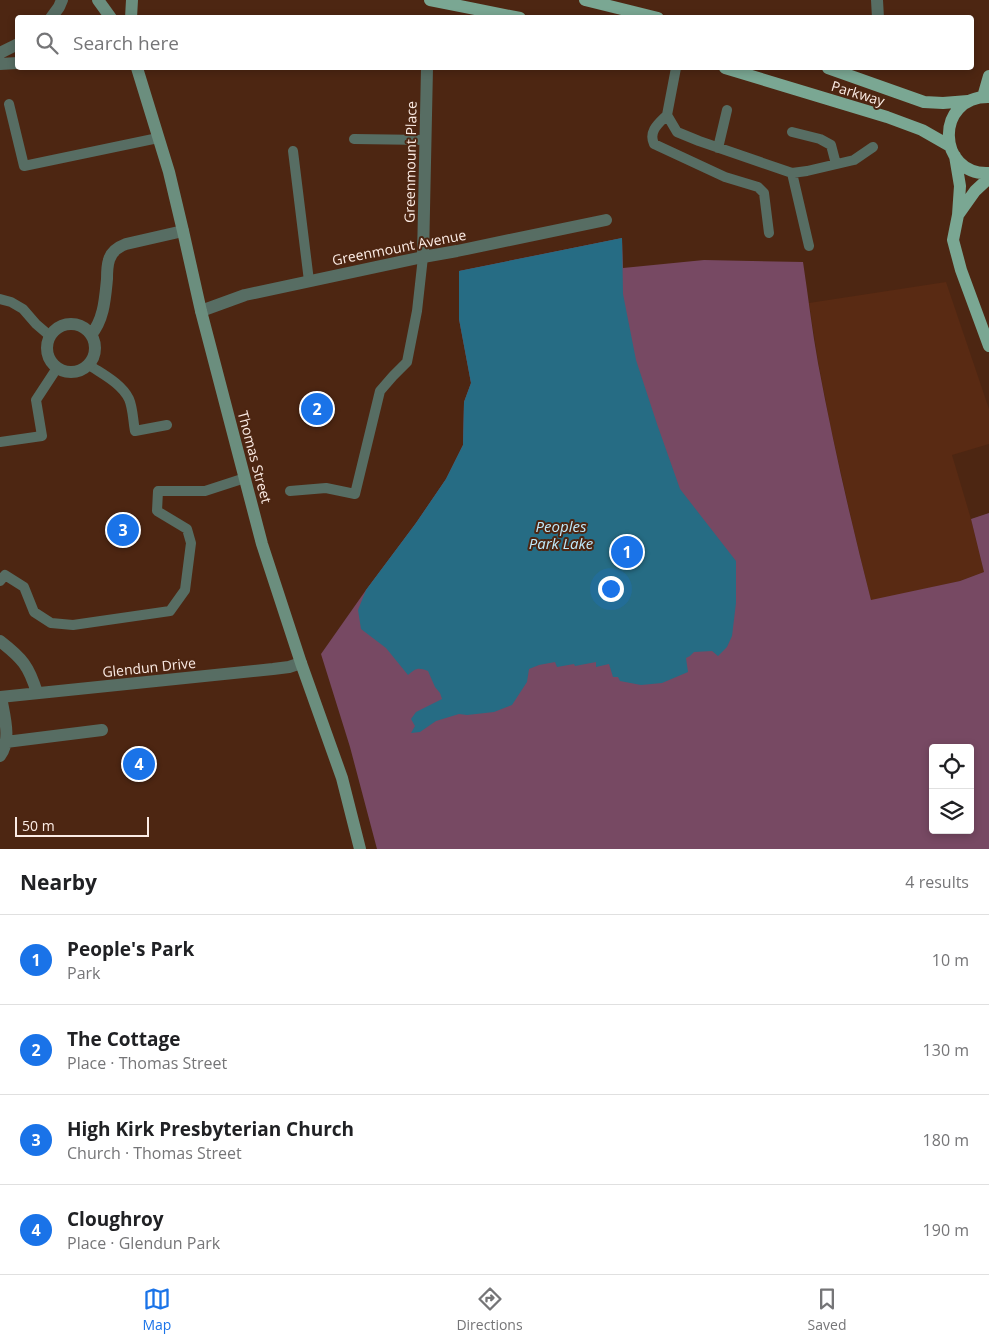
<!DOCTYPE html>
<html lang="en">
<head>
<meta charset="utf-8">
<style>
  :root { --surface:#fff; --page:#f6f6f6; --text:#202124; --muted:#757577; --line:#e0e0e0; --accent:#1a73e8 }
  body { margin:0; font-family:"Open Sans",sans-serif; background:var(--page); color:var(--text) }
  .controls { position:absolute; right:15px; bottom:15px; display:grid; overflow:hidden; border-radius:5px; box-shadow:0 2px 8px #0003 }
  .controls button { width:45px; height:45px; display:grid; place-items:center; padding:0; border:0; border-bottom:1px solid var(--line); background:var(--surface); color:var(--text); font:25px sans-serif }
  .scale { position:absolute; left:15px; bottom:12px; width:134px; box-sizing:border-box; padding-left:5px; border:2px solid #fcece5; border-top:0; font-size:14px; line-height:18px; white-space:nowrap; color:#fcece5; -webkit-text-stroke:4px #4d2612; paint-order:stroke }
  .you { position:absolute; left:610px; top:588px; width:18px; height:18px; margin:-12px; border:4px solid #fff; border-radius:50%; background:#1a73e8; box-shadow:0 0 0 8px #1a73e833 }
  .badge { display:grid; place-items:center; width:32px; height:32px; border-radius:50%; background:var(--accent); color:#fff; font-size:16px; font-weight:700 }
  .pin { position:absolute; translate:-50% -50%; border:2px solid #fff; box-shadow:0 1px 5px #0006 }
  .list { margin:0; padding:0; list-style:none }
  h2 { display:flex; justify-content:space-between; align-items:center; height:65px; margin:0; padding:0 20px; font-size:21px }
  h2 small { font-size:16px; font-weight:400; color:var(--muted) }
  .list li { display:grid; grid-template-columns:32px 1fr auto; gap:15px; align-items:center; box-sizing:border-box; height:90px; padding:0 20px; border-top:1px solid var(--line) }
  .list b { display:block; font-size:19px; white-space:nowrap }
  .list p { margin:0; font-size:16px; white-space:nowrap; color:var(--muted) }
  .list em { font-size:16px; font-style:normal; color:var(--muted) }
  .icon { flex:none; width:28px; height:28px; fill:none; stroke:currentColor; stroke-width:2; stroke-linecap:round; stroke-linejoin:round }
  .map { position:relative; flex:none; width:989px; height:849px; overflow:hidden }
  .search { position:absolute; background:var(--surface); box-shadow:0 2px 8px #0003; left:15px; right:15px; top:15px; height:55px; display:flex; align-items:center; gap:12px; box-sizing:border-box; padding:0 18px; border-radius:5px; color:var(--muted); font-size:19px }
  .sheet { height:425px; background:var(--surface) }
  nav { display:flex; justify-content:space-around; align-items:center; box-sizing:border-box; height:70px; border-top:1px solid var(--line); background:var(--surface); font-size:14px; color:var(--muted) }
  nav a { display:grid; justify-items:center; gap:2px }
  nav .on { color:var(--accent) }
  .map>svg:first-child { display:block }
</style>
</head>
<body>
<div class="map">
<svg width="989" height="849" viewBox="0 0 989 849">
  <rect width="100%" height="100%" fill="#4d2612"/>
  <!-- built -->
  <path fill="#592a13" d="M 946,282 L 989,409 L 989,444 L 952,455 L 971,519 L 984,572 L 960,581 L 871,601 L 854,531 L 831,429 L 818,361 L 809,303 Z"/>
  <!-- green -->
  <path fill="#774963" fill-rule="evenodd" d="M 622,238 L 623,268 L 704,260 L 803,262 C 808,295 812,330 818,363 C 833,443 851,522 871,600 L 960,581 L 984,572 L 971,519 L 989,513 L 989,849 L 377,849 L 350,747 L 321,654 L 366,590 L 416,523 L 446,479 L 463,445 L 464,402 L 471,383 L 459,319 L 459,271 ZM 933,748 L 970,748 L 970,830 L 933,830 Z"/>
  <!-- water -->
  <path fill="#266c84" d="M 622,238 L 623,294 L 636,360 L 657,424 L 680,489 L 736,561 L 736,603 L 732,636 L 727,647 L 718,656 L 712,651 L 694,652 L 690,656 L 686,658 L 688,672 L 662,683 L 641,685 L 620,681 L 618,677 L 613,677 L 609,664 L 596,667 L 596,662 L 575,666 L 574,664 L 557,667 L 555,662 L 539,665 L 529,669 L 527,682 L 512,705 L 494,712 L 467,715 L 459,714 L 436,721 L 420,732 L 411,733 L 415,726 L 411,719 L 416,712 L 442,699 L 440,693 L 435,687 L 428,671 C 418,667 416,668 408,675 L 386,648 L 361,629 L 358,610 L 366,590 L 416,523 L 446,479 L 463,445 L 464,402 L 471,383 L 459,319 L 459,271 Z"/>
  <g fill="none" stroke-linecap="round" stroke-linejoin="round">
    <!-- lane -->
    <path stroke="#576d63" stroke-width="10" d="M 676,68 L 667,115 L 677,132 L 699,141 L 792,173 L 807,171 L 854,160 L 873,147
      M 9,104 L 24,166 L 158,138
      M 667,115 C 659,123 648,131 654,144 L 725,177 L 758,187 L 764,193 L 769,233
      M 792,132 L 820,139 L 831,145 L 836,164
      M 354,139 L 426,140
      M 718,148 L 727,110
      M 293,151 L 309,281
      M 792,173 L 809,246
      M 0,299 L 11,302 L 23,309 L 36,324 L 50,336
      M 89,365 C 102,374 121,383 129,399 C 133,408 133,421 135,431 L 167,425
      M 0,442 L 42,436 L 36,400 L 57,368
      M 290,491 L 326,488 L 355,494 L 380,391 L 393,376 L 407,362 L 417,311 L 423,257
      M 0,581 L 5,575 L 24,587 L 34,612 L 51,623 L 73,625 L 170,611 L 185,590 L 191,543 L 187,529 L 157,511 L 158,491 L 205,491 L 245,478"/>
    <!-- street -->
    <path stroke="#576d63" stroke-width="12" d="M 877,0 L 878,18
      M 51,18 L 59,7 L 62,0
      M 0,53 L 18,44
      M 0,64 L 18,63
      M 423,257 L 427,68
      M 201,311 L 245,295 L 423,257 L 457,251 L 606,220
      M47 348a24 24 0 1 1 48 0a24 24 0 1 1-48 0Z
      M 91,335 C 104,319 105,299 107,279 C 107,273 107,266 109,260 C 111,252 118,247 126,244 L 183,231
      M 0,641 C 22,658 29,666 37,693
      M 0,697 L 273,669 L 289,667 L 301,663
      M 6,742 L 102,730
      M 0,756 C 12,740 4,715 1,697"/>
    <!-- secondary -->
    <path stroke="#6b8e7e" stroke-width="12" d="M 98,0 L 111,18
      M 131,18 L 132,0
      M 137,68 L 169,172 L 183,231 L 201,311 L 262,544 L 301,663 L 342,778 L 360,849"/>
    <!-- primary -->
    <path stroke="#7aa793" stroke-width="12" d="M 430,0 L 520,18
      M 585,0 L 658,18
      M 725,68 L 887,117 L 922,130 L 950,146
      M 828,68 L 924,102 L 943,103 L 968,101
      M 983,97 L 989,76
      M 989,97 C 934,96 937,176 989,173
      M 955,156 L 960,186 L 958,215 L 953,240 L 961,270 L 989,346
      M 958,215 L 975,191 L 989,178"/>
  </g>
  <g text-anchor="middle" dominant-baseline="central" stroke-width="4" stroke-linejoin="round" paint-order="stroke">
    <!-- street labels -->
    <g font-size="14" fill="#fcece5" stroke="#4d2612">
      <text transform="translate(858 93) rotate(17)">Parkway</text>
      <text transform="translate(410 162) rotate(-89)">Greenmount Place</text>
      <text transform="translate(399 247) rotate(-11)">Greenmount Avenue</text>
      <text transform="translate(255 457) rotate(75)">Thomas Street</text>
      <text transform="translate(149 667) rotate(-6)">Glendun Drive</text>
    </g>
    <!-- water labels -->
    <g font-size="15" font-style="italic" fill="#bfeafc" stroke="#4d2612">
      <text x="561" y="526">Peoples<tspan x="561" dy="17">Park Lake</tspan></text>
    </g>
  </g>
</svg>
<div class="controls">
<button><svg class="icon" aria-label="locate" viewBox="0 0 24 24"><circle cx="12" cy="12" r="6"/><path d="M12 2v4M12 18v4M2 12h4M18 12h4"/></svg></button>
<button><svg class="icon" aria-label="layers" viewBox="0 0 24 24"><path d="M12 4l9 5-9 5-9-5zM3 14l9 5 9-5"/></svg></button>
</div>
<div class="scale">50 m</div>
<div class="you"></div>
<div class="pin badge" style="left:627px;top:552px">1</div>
<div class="pin badge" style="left:317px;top:409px">2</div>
<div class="pin badge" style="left:123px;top:530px">3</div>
<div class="pin badge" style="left:139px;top:764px">4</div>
<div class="search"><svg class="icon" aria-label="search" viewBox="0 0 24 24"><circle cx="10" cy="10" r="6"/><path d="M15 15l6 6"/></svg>Search here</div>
</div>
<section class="sheet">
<h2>Nearby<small>4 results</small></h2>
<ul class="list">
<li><span class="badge">1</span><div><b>People's Park</b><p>Park</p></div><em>10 m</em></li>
<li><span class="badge">2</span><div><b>The Cottage</b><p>Place · Thomas Street</p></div><em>130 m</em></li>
<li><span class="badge">3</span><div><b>High Kirk Presbyterian Church</b><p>Church · Thomas Street</p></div><em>180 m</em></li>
<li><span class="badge">4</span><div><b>Cloughroy</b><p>Place · Glendun Park</p></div><em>190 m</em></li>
</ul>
</section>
<nav>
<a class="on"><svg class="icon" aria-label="map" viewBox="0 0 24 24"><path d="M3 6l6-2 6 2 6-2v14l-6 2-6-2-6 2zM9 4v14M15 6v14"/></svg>Map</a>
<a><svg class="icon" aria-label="directions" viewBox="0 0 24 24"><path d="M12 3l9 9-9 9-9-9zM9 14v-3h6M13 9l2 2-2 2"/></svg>Directions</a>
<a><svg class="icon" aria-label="saved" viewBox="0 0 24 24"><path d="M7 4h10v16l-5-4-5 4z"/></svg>Saved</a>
</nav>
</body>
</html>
